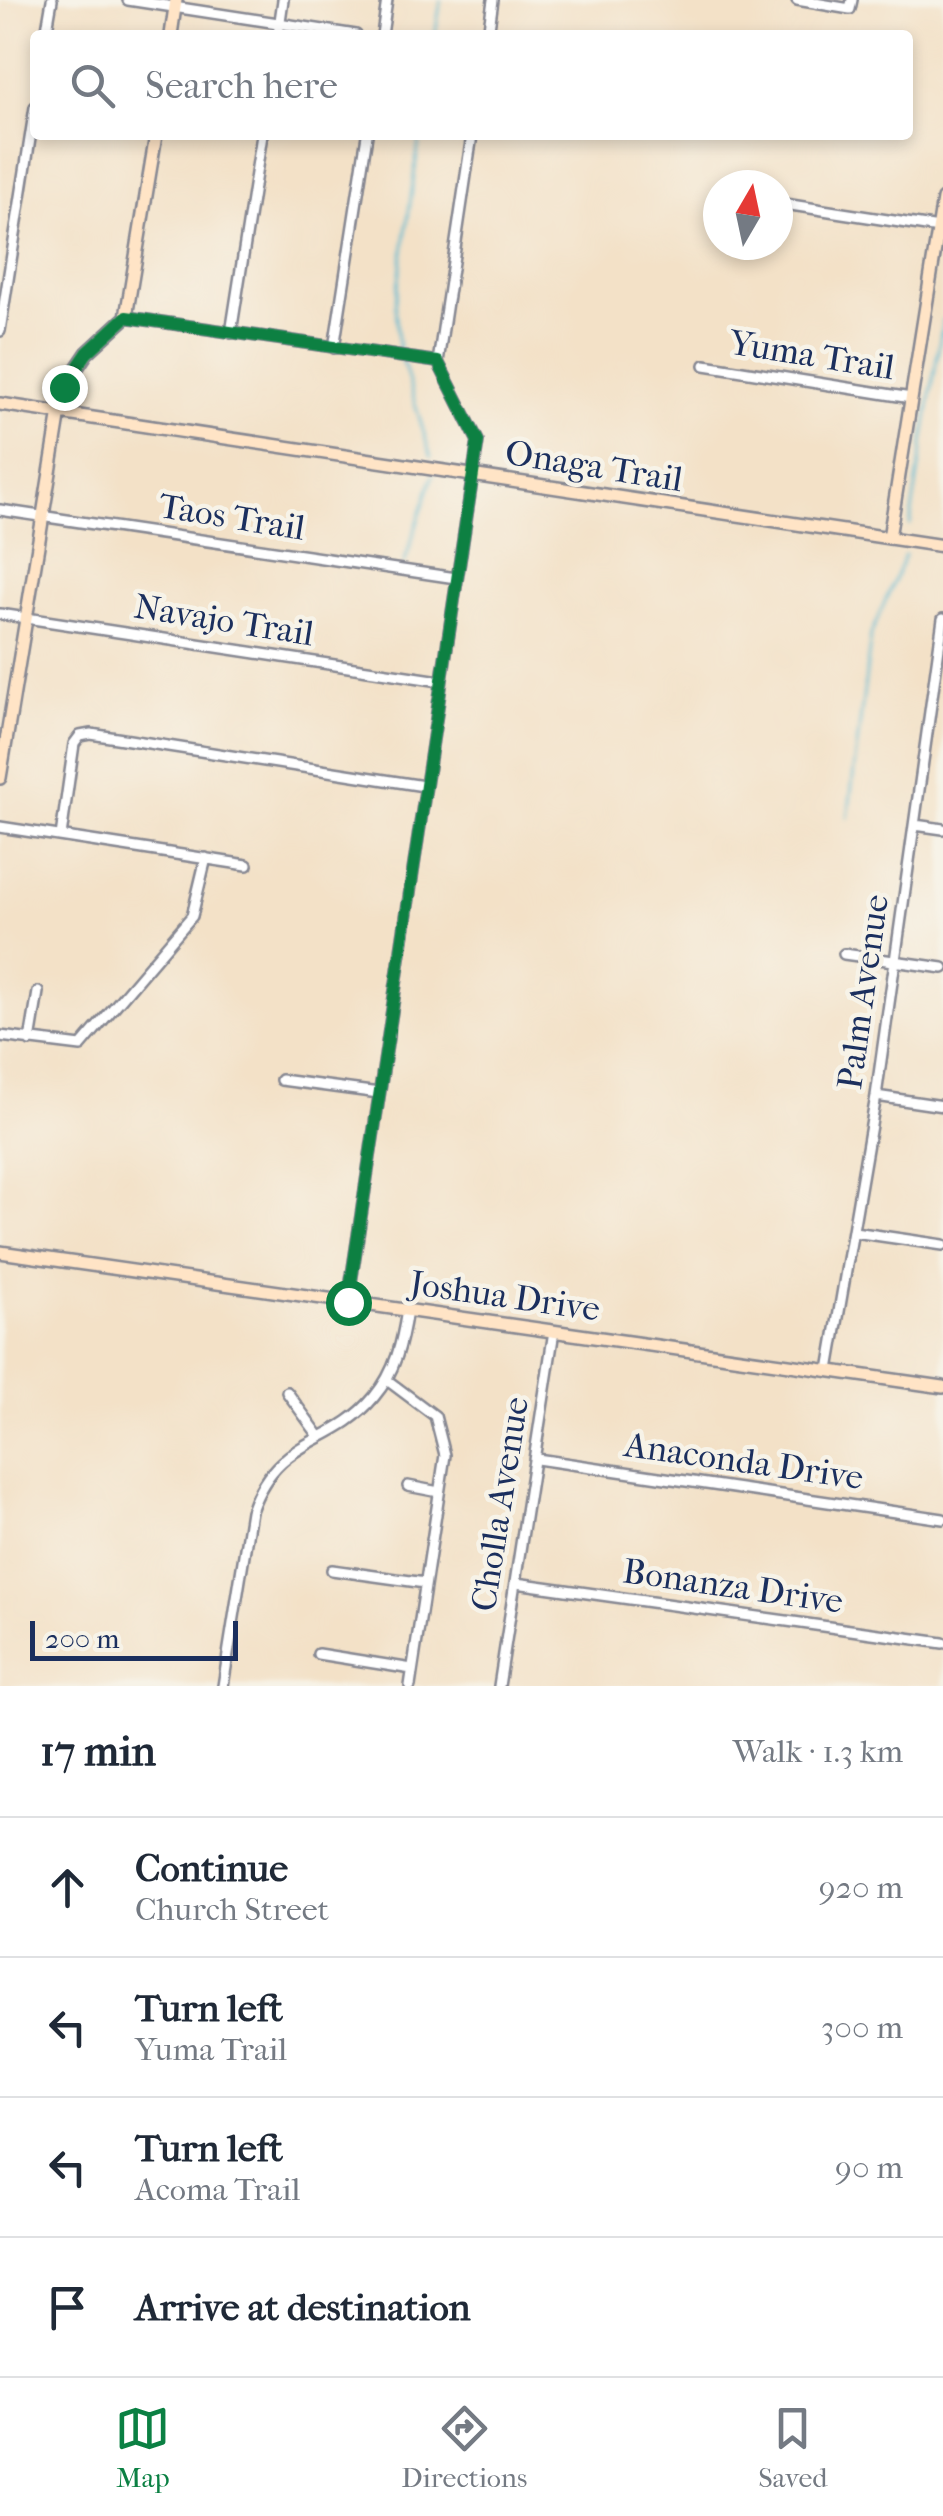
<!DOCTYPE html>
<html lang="en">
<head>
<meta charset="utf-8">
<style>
  :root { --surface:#fff; --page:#f6f6f7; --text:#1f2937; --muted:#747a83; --line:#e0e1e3; --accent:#0b8043 }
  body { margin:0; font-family:"IM FELL French Canon",serif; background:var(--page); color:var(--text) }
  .compass { position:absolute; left:703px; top:170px; width:90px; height:90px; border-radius:50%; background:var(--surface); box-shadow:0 5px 15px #0003; rotate:9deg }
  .scale { position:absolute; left:30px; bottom:25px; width:208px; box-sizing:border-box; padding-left:10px; border:5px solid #1b2f5e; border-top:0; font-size:28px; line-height:35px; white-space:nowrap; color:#1b2f5e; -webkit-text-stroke:8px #f7f3e8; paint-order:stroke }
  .stop { position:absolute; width:30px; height:30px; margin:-22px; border:8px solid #0b8043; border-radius:50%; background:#fff }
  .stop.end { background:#0b8043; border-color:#fff; box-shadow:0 2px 10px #0008 }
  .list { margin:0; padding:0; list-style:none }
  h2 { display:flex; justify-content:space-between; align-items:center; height:130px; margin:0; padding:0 40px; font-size:42px }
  h2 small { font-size:32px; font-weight:400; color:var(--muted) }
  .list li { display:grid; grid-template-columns:65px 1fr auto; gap:30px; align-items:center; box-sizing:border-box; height:140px; padding:0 40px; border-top:2px solid var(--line) }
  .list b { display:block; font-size:38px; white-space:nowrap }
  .list p { margin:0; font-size:32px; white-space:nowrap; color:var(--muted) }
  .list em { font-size:32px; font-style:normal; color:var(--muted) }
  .icon { flex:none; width:55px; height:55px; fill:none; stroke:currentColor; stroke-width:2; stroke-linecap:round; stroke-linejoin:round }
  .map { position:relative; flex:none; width:943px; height:1686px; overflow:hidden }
  .search { position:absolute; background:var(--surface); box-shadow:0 5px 15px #0003; left:30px; right:30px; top:30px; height:110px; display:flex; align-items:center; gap:25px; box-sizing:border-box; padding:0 35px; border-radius:10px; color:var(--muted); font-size:38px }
  .sheet { height:690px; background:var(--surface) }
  nav { display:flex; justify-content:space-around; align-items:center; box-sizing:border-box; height:140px; border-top:2px solid var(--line); background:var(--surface); font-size:28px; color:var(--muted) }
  nav a { display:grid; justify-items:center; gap:5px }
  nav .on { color:var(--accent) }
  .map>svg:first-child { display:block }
</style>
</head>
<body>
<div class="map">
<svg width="943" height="1686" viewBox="0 0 943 1686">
  <rect width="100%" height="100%" fill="#f7f3e8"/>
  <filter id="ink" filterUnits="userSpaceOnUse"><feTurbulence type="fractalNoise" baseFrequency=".01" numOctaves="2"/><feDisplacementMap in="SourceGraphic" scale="20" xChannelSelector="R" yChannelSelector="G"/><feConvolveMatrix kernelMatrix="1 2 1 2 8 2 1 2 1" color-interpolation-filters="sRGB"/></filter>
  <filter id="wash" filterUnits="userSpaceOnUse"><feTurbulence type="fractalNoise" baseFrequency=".0048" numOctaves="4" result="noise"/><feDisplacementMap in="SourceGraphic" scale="40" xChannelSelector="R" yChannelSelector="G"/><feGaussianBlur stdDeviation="2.25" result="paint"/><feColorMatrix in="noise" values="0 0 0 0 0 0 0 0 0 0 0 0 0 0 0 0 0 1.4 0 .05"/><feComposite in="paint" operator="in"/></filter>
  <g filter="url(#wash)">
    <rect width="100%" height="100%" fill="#f3e1c7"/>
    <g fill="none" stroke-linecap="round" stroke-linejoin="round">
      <!-- stream -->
      <path stroke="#53b8d1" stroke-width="2.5" d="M 435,35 L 441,0
        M 399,351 L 395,307 L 420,135
        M 402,359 L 431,457
        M 910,525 L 943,320
        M 404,564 L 433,475
        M 848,818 L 871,634 L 905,555"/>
    </g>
  </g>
  <g filter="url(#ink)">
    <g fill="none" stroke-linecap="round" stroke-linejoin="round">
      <defs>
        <path id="street" d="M 128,0 L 356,35
          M 797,0 L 850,9 L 852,0
          M 46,35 L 52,0
          M 278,35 L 283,0
          M 382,35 L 387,0
          M 488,35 L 493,0
          M 778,203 L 939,228
          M 126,317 L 438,362
          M 0,331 L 35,107
          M 231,333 L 262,135
          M 334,348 L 367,135
          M 705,365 L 911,398
          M 0,510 L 456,578
          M 0,614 L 440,681
          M 915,825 L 943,829
          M 0,827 L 247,865
          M 61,836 L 74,744 L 80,736 L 91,734 L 424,786
          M 844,954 L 943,968
          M 0,1036 L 81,1046 L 192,916 L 206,858
          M 30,1041 L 38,992
          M 281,1080 L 379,1093
          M 876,1096 L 943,1106
          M 854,1232 L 943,1245
          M 348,1302 L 478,441 L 438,362 L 472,135
          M 829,1370 L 876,1096 L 943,619
          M 387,1380 L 435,1416 L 445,1455 L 410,1686
          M 287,1392 L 319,1436
          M 537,1459 L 943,1519
          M 408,1486 L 439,1492
          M 332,1570 L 425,1583
          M 516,1583 L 943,1643
          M 318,1654 L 412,1669
          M 223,1686 L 251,1511 C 278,1434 332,1448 374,1397 C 396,1371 402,1342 407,1310
          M 499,1686 L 554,1331"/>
        <path id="secondary" d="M 171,35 L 176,0
          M 0,404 L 943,546
          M 889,538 L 943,199
          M 0,778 L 64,387 L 87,353 L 126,317 L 156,135
          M 0,1252 L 943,1387"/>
      </defs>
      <!-- street casing -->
      <use href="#street" stroke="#878892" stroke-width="14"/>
      <!-- secondary casing -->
      <use href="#secondary" stroke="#878892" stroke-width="16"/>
      <!-- street -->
      <use href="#street" stroke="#fff" stroke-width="9"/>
      <!-- secondary -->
      <use href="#secondary" stroke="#ffe4c6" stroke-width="11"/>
    </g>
  </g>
  <g fill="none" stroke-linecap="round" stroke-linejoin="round" filter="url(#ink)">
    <!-- route -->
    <path stroke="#0b8043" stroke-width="12" d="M 64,387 L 87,353 L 126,317 L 438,362 L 478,441 L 348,1302"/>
  </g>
  <g text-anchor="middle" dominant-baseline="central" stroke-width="9" stroke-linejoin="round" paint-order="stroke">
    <!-- street labels -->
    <g font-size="35" fill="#1b2f5e" stroke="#f7f3e8">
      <text transform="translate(812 355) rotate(9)">Yuma Trail</text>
      <text transform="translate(594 466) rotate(9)">Onaga Trail</text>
      <text transform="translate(232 517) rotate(9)">Taos Trail</text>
      <text transform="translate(224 620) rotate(9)">Navajo Trail</text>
      <text transform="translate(863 992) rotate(-82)">Palm Avenue</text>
      <text transform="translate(505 1296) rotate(8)">Joshua Drive</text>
      <text transform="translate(744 1461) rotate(8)">Anaconda Drive</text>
      <text transform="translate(500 1504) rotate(-81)">Cholla Avenue</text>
      <text transform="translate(733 1586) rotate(8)">Bonanza Drive</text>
    </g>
  </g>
</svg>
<svg class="compass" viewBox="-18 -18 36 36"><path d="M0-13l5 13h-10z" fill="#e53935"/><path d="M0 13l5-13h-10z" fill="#747a83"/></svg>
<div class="scale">200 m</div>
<div class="stop" style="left:348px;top:1302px"></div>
<div class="stop end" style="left:64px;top:387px"></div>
<div class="search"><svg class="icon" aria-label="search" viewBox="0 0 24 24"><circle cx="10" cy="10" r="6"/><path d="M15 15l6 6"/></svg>Search here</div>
</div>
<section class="sheet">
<h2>17 min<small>Walk · 1.3 km</small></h2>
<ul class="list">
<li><svg class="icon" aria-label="ahead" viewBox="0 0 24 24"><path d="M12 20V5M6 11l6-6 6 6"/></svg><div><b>Continue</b><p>Church Street</p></div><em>920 m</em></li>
<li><svg class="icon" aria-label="left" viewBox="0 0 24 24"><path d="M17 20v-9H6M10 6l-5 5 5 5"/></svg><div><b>Turn left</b><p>Yuma Trail</p></div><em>300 m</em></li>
<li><svg class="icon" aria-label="left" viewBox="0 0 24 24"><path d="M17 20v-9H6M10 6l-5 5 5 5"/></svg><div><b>Turn left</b><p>Acoma Trail</p></div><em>90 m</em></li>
<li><svg class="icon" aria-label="arrive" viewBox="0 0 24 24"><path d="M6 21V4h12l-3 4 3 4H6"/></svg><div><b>Arrive at destination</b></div></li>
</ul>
</section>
<nav>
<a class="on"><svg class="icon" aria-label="map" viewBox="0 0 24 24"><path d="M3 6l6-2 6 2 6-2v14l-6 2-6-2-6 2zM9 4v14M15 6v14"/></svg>Map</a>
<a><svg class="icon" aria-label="directions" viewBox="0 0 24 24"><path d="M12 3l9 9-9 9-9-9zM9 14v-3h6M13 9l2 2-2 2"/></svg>Directions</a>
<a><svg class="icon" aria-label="saved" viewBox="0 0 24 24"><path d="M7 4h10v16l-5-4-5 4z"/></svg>Saved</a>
</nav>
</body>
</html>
